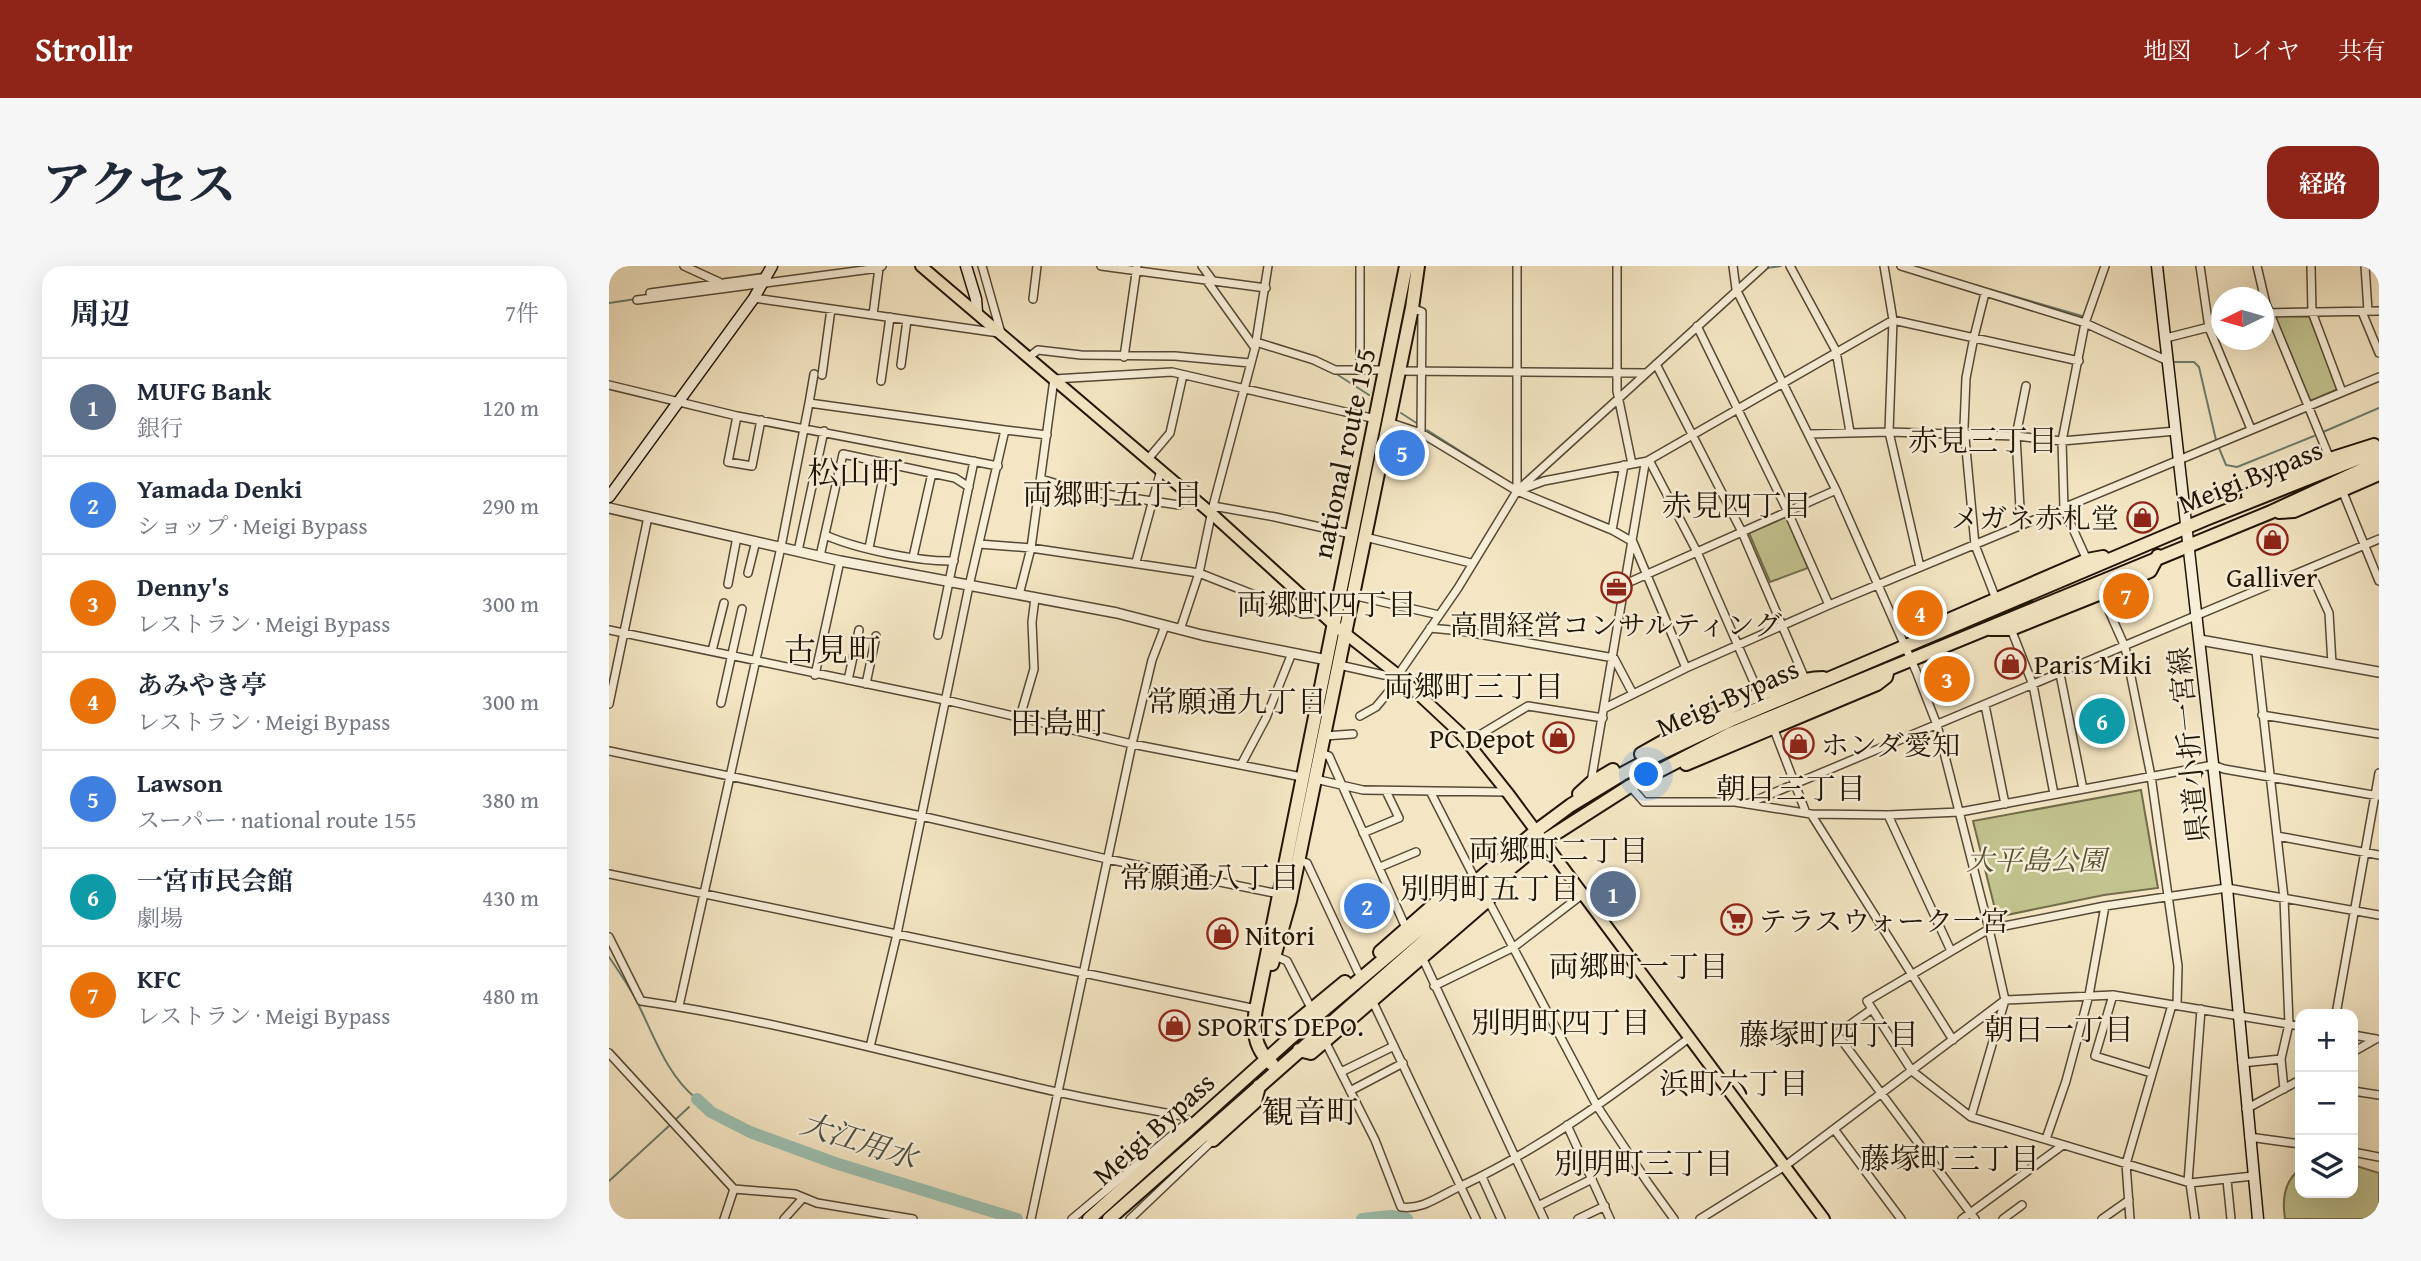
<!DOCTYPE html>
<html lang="ja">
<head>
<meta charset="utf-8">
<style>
  :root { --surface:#fff; --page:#f6f6f7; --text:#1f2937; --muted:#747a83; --line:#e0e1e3; --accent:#8f2418 }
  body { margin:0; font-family:"Gentium Book Plus","Noto Serif JP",serif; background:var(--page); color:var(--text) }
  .controls { position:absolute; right:21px; bottom:21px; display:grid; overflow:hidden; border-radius:14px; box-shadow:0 7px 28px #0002 }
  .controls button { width:63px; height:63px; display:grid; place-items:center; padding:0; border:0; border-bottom:2px solid var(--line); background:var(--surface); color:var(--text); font:35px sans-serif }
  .compass { position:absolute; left:1602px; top:21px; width:63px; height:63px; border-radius:50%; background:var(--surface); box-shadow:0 7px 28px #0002; rotate:265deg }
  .you { position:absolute; left:1038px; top:509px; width:24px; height:24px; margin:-18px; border:5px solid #fff; border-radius:50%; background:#1a73e8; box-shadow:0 0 0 10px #1a73e833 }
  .badge { display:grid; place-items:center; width:46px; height:46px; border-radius:50%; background:var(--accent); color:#fff; font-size:23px; font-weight:700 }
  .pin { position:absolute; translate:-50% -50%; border:4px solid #fff; box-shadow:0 2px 7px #0006 }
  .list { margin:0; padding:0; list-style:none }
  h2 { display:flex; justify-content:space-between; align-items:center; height:91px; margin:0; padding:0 28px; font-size:30px }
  h2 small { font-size:23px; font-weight:400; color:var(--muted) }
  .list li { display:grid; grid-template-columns:46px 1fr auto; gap:21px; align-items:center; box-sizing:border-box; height:98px; padding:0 28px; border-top:2px solid var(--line) }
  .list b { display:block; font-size:26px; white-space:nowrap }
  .list p { margin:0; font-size:23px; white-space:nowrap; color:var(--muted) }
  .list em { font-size:23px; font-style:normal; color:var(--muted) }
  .icon { flex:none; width:38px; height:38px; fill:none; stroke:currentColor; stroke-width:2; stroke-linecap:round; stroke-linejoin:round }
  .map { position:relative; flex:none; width:1770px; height:953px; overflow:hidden; border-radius:21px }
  header { display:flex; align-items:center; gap:42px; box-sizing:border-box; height:98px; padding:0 35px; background:var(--accent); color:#fff }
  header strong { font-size:33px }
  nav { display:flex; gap:38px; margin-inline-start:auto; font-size:24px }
  .intro { display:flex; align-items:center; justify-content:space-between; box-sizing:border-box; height:168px; padding:0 42px }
  h1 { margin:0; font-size:49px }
  .button { padding:18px 32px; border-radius:21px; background:var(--accent); color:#fff; font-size:24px; font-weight:700 }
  main { display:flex; gap:42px; padding:0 42px }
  aside { flex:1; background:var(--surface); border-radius:21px; box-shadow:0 7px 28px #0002 }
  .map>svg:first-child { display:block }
</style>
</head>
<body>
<header>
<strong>Strollr</strong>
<nav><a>地図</a><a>レイヤ</a><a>共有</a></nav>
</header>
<div class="intro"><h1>アクセス</h1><a class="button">経路</a></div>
<main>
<aside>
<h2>周辺<small>7件</small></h2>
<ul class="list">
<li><span class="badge" style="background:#5c6f8a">1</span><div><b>MUFG Bank</b><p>銀行</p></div><em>120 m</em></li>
<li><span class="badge" style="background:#3f7fe0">2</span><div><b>Yamada Denki</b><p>ショップ · Meigi Bypass</p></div><em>290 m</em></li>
<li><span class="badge" style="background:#e8710a">3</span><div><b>Denny's</b><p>レストラン · Meigi Bypass</p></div><em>300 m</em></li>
<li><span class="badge" style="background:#e8710a">4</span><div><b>あみやき亭</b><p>レストラン · Meigi Bypass</p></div><em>300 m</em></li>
<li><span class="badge" style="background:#3f7fe0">5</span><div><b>Lawson</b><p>スーパー · national route 155</p></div><em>380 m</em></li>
<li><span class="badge" style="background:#0f9aa8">6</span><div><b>一宮市民会館</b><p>劇場</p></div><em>430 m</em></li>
<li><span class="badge" style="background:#e8710a">7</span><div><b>KFC</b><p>レストラン · Meigi Bypass</p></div><em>480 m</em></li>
</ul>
</aside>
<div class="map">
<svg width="1770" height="953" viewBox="0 0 1770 953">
  <rect width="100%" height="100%" fill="#f4e6c4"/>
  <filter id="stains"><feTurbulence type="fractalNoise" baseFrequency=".00286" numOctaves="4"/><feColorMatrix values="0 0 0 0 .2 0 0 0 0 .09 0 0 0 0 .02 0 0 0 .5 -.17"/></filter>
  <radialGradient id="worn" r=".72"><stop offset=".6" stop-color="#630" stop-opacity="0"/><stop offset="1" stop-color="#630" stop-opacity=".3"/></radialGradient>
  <!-- green -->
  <path fill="#c2c38f" stroke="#726c4a" stroke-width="2" d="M 1666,50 L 1700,50 L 1729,123 L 1701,135 Z
    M 1177,251 L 1199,302 L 1161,316 L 1140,267 Z
    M 1532,524 L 1549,622 L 1495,629 L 1388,651 L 1364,555 Z
    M 1744,899 L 1770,907 L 1770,953 L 1676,953 C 1673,934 1675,915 1691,903 L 1691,927 L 1744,927 Z"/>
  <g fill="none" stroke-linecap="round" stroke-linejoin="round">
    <!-- stream -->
    <path stroke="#6b7c6c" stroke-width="2" d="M 1158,2 L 1172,0
      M 1332,9 L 1473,50
      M 0,37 L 27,33
      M 1566,96 L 1585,96 L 1590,101 L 1607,174
      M 729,109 L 760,129
      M 792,147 L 809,158
      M 818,164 L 894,212
      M 1714,166 L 1770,142
      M 1610,182 L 1617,199 L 1628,201 L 1705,170
      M 0,691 C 11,707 23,724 31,742 C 46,773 60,812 88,833 L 85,836
      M 65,855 L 80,841
      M 0,915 L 61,859"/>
    <!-- river -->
    <path stroke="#9cc0b1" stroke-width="12" d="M 88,833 L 102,846 L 141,866 L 226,897 L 408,953
      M 753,953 L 782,950 L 798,953"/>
    <defs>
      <path id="minor" d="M 75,0 L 110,16
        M 373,0 L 392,67
        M 492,0 L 657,22
        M 593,0 L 604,15
        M 908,0 L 908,225 L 935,215 L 1039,195
        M 1008,0 L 1008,125 L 1023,198
        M 1124,0 L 1127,23 L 1227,224 L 1307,405 L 1328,459 L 1380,663 L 1396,734 L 1362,851
        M 1181,0 L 1227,85 L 1241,166
        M 1275,0 L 1284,54 L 1280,166 L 1311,301
        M 1292,0 L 1476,57 L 1559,95
        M 1591,0 L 1600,62 L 1642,163
        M 1648,0 L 1657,38 L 1721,193
        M 1702,0 L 1703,46 L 1733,126
        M 1756,0 L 1759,45
        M 598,15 L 646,82
        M 41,27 L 158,11
        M 1376,27 L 1365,71 L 1357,112 L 1355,161 L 1366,279 L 1387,333
        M 145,32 L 390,67
        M 424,33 L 428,0
        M 28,34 L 270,2 L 273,0
        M 803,42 L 813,46 L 812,167
        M 1753,46 L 1770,87
        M 1654,47 L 1770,45
        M 264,49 L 270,2
        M 1088,60 L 1178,244 L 1220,339
        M 1557,72 L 1612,58
        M 647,76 L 705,94 L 726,104 L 776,104
        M 420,91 L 429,84 L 472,89 L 566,90 L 641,97
        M 515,91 L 528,0
        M 1047,98 L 1133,266 L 1196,413
        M 292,99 L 298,54
        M 751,104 L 751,0
        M 790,105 L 1037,107
        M 213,109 L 222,43
        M 272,115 L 281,51
        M 0,119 L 128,150 L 389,200
        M 200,137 L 205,108
        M 128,150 L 119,196 L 143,200 L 152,154
        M 779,156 L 812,167 L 908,225 L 1003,264 L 1024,276 L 1077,402
        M 1200,168 L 1280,166 L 1407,170 L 1453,175 L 1567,165
        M 539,193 L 561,167 L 574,109
        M 1040,194 L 1088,286 L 1151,430
        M 432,213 L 469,224 L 570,239 L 581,229
        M 1733,224 L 1770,315
        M 604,240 L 666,251 L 742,268
        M 1412,260 L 1407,170 L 1417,120
        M 1003,264 L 1015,199
        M 216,269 C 248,283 310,296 345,295
        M 756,271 L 862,297
        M 370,278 L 422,282 L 590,307 L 694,348 L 711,347
        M 260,282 L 277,197
        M 189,285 L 215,165
        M 211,290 L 234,188 L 346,212 L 360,221
        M 304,291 L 323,207
        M 1478,294 L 1455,243 L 1453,175 L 1476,57 L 1496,0
        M 527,296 L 552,204
        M 1700,303 L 1720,347 L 1723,398
        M 139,307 L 147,275
        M 119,318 L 128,271
        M 1014,319 L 1227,224
        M 1492,327 L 1516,381 L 1542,510 L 1569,700 L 1568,739
        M 410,329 L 422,282 L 445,113 L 563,106 L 767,153
        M 743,329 L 830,349
        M 821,362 L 852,365 L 1005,392 L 1024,428
        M 1402,363 L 1424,419 L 1445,528
        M 0,364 L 336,434 L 523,478 L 693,511
        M 571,364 L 590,307 L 604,240 L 646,82 L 659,0
        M 329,369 L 365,195
        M 103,385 L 115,337
        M 1647,385 L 1675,632 L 1680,758 L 1672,793 L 1675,823
        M 730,399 L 775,409 L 789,409 L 849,322 L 908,225 L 1155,0
        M 1451,408 L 1474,523
        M 206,409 L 231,295
        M 239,414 L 250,364
        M 257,418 L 267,370
        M 112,437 L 133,343
        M 0,438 L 39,251
        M 1376,439 L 1396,538
        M 996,442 L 1077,402 L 1220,339 L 1770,111
        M 1653,449 L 1770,468
        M 751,450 L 767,441 L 792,411
        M 411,451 L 425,403 L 423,356 L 426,332
        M 1164,461 L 1197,547
        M 715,470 L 744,468
        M 859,476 L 919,440 L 994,452
        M 0,485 L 312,550 L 498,593 L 670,628
        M 712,487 L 720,490 L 797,662
        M 632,499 L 657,452 L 683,387
        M 706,513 L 754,524 L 898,526
        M 982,516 L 1036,198 L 1040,194 L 1284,54 L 1470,95
        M 1021,520 L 1035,536 L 1126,536 L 1202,548 L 1279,549 L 1351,546 L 1604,499 L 1615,503 L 1770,530
        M 822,527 L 867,615
        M 1138,538 L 1770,273
        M 1202,548 L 1344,774
        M 1279,549 L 1342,685
        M 754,567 L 790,552 L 777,525
        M 1668,570 L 1770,589
        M 689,594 L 698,597 L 749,706
        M 771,601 L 807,586
        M 0,608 L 647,743
        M 879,634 L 988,840 L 1039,917 L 1065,953
        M 0,671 L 32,735 C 172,755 310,795 448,826 C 489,835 531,842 573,850 L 580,855 L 463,953
        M 666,690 L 678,695 L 702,742
        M 813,691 L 935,953
        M 825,720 L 905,681 L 974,628
        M 1504,729 L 1486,790 L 1542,807
        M 763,734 L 867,953
        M 70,740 L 172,281 L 200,137 L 396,164
        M 1263,743 L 1228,768 L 1366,953
        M 1727,748 L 1770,507
        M 1744,769 L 1767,773
        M 716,775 L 766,874 L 792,941 C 814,944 830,930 850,921 C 934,882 1007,827 1080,772
        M 261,781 L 288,668 L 360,320 L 396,164 L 438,169
        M 1744,786 L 1767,773
        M 0,787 L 125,923 L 186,928 L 208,937 L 304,953
        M 1633,797 L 1672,793
        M 732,806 L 785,780
        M 741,825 L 794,797
        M 1744,825 L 1770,829
        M 1637,843 L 1691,814
        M 958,859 L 1001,953
        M 1225,863 L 1292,953
        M 1640,871 L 1691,878
        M 1437,873 L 1457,815 L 1480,729 L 1496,640
        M 1744,886 L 1770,891
        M 1644,910 L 1581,917 L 1362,851 L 1303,805 L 1258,735 L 1380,663 L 1496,640 L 1618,622 L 1770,649
        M 873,911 L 892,953
        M 1618,914 L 1622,953
        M 1579,916 L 1592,743
        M 1581,917 L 1586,953
        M 929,940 L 983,913
        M 115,953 L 125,923
        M 175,953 L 194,932
        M 422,953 L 523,478 L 543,394 L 556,360
        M 521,953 L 604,874
        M 969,953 L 996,940
        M 1091,953 L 1176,900 L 1396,734 L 1504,729 L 1691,760
        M 1353,953 L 1454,879
        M 1394,953 L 1413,939
        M 1493,953 L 1520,934
        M 1521,953 L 1517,898 L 1563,739"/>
      <path id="tertiary" d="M 0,242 L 231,295 L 508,347 L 593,369 L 718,394
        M 1591,374 L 1770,406"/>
      <path id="secondary" d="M 357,0 L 367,33 L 368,46
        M 1548,0 L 1618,622 L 1649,953
        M 0,231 L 145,32 L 163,0"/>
      <path id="primary" d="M 312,0 L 603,248 L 724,358 L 789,409 L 851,467 L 898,526 L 1215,953"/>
      <path id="trunk" d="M 1639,229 L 1721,193 L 1765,179
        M 1670,246 L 1685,245 L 1770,208
        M 1337,355 L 1478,294 L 1494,291
        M 1381,363 L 1402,363 L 1492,327 L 1541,305 L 1549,290
        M 1032,488 C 1072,465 1169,412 1214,412
        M 1077,498 L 1268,418 L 1277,411 L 1279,403
        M 970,528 L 982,517 L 1004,504
        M 771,686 L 845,621 L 860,621
        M 663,698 L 681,635 L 803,42 L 809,0
        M 679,774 L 680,762 L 736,716
        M 690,784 L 702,787 L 716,775 L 879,634 L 885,623 L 886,615
        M 663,798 C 646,784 643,764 647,743 L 797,0
        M 604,874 L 646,836 L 650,820
        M 480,953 L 679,774 L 927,565 L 962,539 L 1013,508 L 1048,489 L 1122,454 L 1597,253 L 1770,184
        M 500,953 L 864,632 L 935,575 L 1021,520 L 1121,468 L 1662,246 L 1770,196"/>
    </defs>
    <!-- minor casing -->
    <use href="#minor" stroke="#564935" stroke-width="10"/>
    <!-- tertiary casing -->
    <use href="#tertiary" stroke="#564935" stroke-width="12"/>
    <!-- secondary casing -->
    <use href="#secondary" stroke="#211505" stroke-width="13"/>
    <!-- primary casing -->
    <use href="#primary" stroke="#211505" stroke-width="14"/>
    <!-- trunk casing -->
    <use href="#trunk" stroke="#211505" stroke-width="16"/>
    <!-- minor -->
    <use href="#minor" stroke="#f8efd9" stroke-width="7"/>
    <!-- tertiary -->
    <use href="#tertiary" stroke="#f8efd9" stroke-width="9"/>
    <!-- secondary -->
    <use href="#secondary" stroke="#f8efd9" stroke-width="10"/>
    <!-- primary -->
    <use href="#primary" stroke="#f4e6c4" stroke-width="10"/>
    <!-- trunk -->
    <use href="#trunk" stroke="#f4e6c4" stroke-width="12"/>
  </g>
  <!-- icons -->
  <defs>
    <symbol id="shop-ring" viewBox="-11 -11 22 22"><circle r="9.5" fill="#f8efd9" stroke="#8f2418" stroke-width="1.5"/><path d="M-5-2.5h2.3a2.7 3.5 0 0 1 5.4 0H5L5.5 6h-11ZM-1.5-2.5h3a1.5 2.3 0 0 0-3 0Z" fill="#8f2418"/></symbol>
    <symbol id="office-ring" viewBox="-11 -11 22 22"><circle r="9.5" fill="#f8efd9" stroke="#8f2418" stroke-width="1.5"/><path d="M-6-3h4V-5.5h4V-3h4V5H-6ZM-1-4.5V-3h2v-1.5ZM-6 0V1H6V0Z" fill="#8f2418"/></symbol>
    <symbol id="supermarket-ring" viewBox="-11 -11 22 22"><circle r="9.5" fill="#f8efd9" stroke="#8f2418" stroke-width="1.5"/><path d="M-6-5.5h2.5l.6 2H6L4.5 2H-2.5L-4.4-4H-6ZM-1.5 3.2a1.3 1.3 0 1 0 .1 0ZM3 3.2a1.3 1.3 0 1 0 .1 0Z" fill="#8f2418"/></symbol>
  </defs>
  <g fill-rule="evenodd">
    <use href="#shop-ring" x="1516" y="234" width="35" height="35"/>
    <use href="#shop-ring" x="1646" y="256" width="35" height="35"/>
    <use href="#office-ring" x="990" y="304" width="35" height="35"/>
    <use href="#shop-ring" x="1384" y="380" width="35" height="35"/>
    <use href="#shop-ring" x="932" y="454" width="35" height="35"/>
    <use href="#shop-ring" x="1172" y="460" width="35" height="35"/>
    <use href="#supermarket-ring" x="1110" y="636" width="35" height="35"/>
    <use href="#shop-ring" x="596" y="650" width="35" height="35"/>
    <use href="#shop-ring" x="548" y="742" width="35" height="35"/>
  </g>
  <g text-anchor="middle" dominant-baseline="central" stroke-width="5" stroke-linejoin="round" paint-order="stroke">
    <!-- street labels -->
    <g font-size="28" fill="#211505" stroke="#f8efd9">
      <text transform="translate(734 187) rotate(-78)">national route 155</text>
      <text transform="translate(1641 210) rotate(-22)">Meigi Bypass</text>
      <text transform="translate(1118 431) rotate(-24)">Meigi Bypass</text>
      <text transform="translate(1579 479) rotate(-96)">県道小折一宮線</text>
      <text transform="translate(544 862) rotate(-42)">Meigi Bypass</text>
    </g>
    <!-- poi labels -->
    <g font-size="28" fill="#211505" stroke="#f8efd9" text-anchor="start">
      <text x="1510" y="251" text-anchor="end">メガネ赤札堂</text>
      <text x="1663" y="310" text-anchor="middle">Galliver</text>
      <text x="1007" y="358" text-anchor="middle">高間経営コンサルティング</text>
      <text x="1425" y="397">Paris Miki</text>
      <text x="926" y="471" text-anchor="end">PC Depot</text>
      <text x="1212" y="478">ホンダ愛知</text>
      <text x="1150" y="654">テラスウォーク一宮</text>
      <text x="636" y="668">Nitori</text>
      <text x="588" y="759">SPORTS DEPO.</text>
    </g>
    <!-- park labels -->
    <g font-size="28" font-style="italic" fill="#595235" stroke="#f8efd9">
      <text x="1427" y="593">大平島公園</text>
    </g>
    <!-- neighbourhood labels -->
    <g font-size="30" fill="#211505" stroke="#f8efd9">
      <text x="1374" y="174">赤見三丁目</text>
      <text x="504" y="228">両郷町五丁目</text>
      <text x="1128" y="239">赤見四丁目</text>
      <text x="718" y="338">両郷町四丁目</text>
      <text x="865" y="420">両郷町三丁目</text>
      <text x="628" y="435">常願通九丁目</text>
      <text x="1182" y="522">朝日三丁目</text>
      <text x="950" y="584">両郷町二丁目</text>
      <text x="601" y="611">常願通八丁目</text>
      <text x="881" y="622">別明町五丁目</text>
      <text x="1030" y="700">両郷町一丁目</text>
      <text x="952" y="756">別明町四丁目</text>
      <text x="1450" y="763">朝日一丁目</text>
      <text x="1220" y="768">藤塚町四丁目</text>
      <text x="1125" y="817">浜町六丁目</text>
      <text x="1341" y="892">藤塚町三丁目</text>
      <text x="1035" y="897">別明町三丁目</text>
    </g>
    <!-- water labels -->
    <g font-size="30" font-style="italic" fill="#4c5141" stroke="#f8efd9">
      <text transform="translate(250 874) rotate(18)">大江用水</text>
    </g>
    <!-- quarter labels -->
    <g font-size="32" fill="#211505" stroke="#f8efd9">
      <text x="246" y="206">松山町</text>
      <text x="223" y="383">古見町</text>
      <text x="449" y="456">田島町</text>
      <text x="701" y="845">観音町</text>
    </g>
  </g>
  <rect width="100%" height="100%" filter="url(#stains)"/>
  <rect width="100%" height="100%" fill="url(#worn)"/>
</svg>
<div class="controls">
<button>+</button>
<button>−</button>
<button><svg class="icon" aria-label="layers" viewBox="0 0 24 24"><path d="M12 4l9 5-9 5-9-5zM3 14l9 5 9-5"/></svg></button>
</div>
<svg class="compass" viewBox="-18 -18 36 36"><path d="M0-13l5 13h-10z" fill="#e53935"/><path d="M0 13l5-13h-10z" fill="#747a83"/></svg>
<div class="you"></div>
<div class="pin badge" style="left:1004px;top:628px;background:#5c6f8a">1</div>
<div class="pin badge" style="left:758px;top:640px;background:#3f7fe0">2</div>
<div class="pin badge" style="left:1338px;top:413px;background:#e8710a">3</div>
<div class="pin badge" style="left:1311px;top:347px;background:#e8710a">4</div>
<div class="pin badge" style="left:793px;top:187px;background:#3f7fe0">5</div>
<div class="pin badge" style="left:1493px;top:455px;background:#0f9aa8">6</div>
<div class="pin badge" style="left:1517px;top:330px;background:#e8710a">7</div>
</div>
</main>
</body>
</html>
